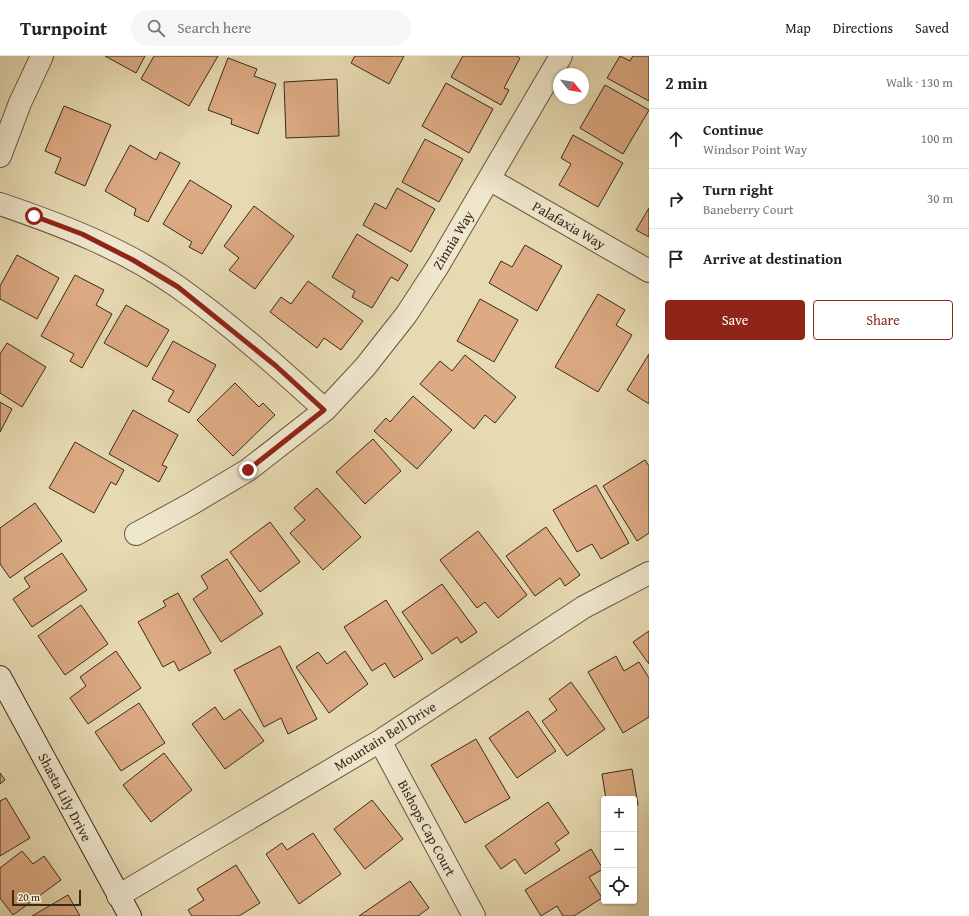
<!DOCTYPE html>
<html lang="en">
<head>
<meta charset="utf-8">
<style>
  :root { --surface:#fff; --page:#f6f6f6; --text:#222; --muted:#767676; --line:#e0e0e0; --accent:#8f2418 }
  body { margin:0; font-family:"Gentium Book Plus",serif; background:var(--page); color:var(--text) }
  .controls { position:absolute; right:12px; bottom:12px; display:grid; overflow:hidden; border-radius:4px; box-shadow:0 1px 3px #0004 }
  .controls button { width:36px; height:36px; display:grid; place-items:center; padding:0; border:0; border-bottom:1px solid var(--line); background:var(--surface); color:var(--text); font:20px sans-serif }
  .compass { position:absolute; left:553px; top:12px; width:36px; height:36px; border-radius:50%; background:var(--surface); box-shadow:0 1px 3px #0004; rotate:120deg }
  .scale { position:absolute; left:12px; bottom:10px; width:69px; box-sizing:border-box; padding-left:4px; border:2px solid #3a2b19; border-top:0; font-size:11px; line-height:14px; white-space:nowrap; color:#3a2b19; -webkit-text-stroke:3px #efe7cd; paint-order:stroke }
  .stop { position:absolute; width:12px; height:12px; margin:-9px; border:3px solid #8f2418; border-radius:50%; background:#fff }
  .stop.end { background:#8f2418; border-color:#fff; box-shadow:0 1px 4px #0008 }
  .list { margin:0; padding:0; list-style:none }
  h2 { display:flex; justify-content:space-between; align-items:center; height:52px; margin:0; padding:0 16px; font-size:17px }
  h2 small { font-size:13px; font-weight:400; color:var(--muted) }
  .list li { display:grid; grid-template-columns:26px 1fr auto; gap:12px; align-items:center; box-sizing:border-box; height:60px; padding:0 16px; border-top:1px solid var(--line) }
  .list b { display:block; font-size:15px; white-space:nowrap }
  .list p { margin:0; font-size:13px; white-space:nowrap; color:var(--muted) }
  .list em { font-size:13px; font-style:normal; color:var(--muted) }
  .actions { display:flex; gap:8px; padding:12px 16px }
  .actions a { flex:1; padding:9px 0; border:1px solid var(--accent); border-radius:4px; text-align:center; font-size:14px; color:var(--accent) }
  .actions .main { background:var(--accent); color:#fff }
  .icon { flex:none; width:22px; height:22px; fill:none; stroke:currentColor; stroke-width:2; stroke-linecap:round; stroke-linejoin:round }
  .map { position:relative; flex:none; width:649px; height:860px; overflow:hidden }
  header { display:flex; align-items:center; gap:24px; box-sizing:border-box; height:56px; padding:0 20px; background:var(--surface); border-bottom:1px solid var(--line) }
  header strong { font-size:19px }
  nav { display:flex; gap:22px; margin-inline-start:auto; font-size:14px }
  .search { width:280px; height:36px; background:var(--page); display:flex; align-items:center; gap:10px; box-sizing:border-box; padding:0 14px; border-radius:22px; color:var(--muted); font-size:15px }
  main { display:flex }
  aside { flex:1; background:var(--surface) }
  .map>svg:first-child { display:block }
</style>
</head>
<body>
<header>
<strong>Turnpoint</strong>
<div class="search"><svg class="icon" aria-label="search" viewBox="0 0 24 24"><circle cx="10" cy="10" r="6"/><path d="M15 15l6 6"/></svg>Search here</div>
<nav><a>Map</a><a>Directions</a><a>Saved</a></nav>
</header>
<main>
<div class="map">
<svg width="649" height="860" viewBox="0 0 649 860">
  <rect width="100%" height="100%" fill="#e7dab2"/>
  <filter id="stains"><feTurbulence type="fractalNoise" baseFrequency=".005" numOctaves="4"/><feColorMatrix values="0 0 0 0 .2 0 0 0 0 .09 0 0 0 0 .02 0 0 0 .5 -.17"/></filter>
  <radialGradient id="worn" r=".72"><stop offset=".6" stop-color="#630" stop-opacity="0"/><stop offset="1" stop-color="#630" stop-opacity=".3"/></radialGradient>
  <!-- building -->
  <path fill="#dcaa83" stroke="#3a2b19" d="M 105,0 L 145,0 L 136,17 Z
    M 154,0 L 218,0 L 189,50 L 141,23 Z
    M 355,0 L 404,0 L 389,28 L 351,7 Z
    M 463,0 L 517,0 L 520,2 L 504,32 L 509,34 L 501,49 L 451,21 Z
    M 620,0 L 630,5 L 633,0 L 649,0 L 649,45 L 607,22 Z
    M 228,2 L 257,13 L 254,20 L 276,28 L 258,78 L 231,68 L 232,63 L 208,54 Z
    M 337,23 L 339,80 L 286,82 L 284,26 Z
    M 446,27 L 493,53 L 469,97 L 422,70 Z
    M 605,29 L 649,54 L 623,98 L 580,72 Z
    M 64,50 L 111,69 L 85,130 L 55,117 L 61,102 L 45,95 Z
    M 573,79 L 623,107 L 598,151 L 559,129 L 571,108 L 561,102 Z
    M 425,83 L 463,103 L 439,146 L 402,126 Z
    M 130,89 L 156,104 L 160,96 L 180,107 L 148,166 L 134,159 L 136,153 L 105,135 Z
    M 190,124 L 232,150 L 202,198 L 189,191 L 192,186 L 163,168 Z
    M 397,132 L 435,153 L 411,196 L 363,169 L 375,147 L 386,153 Z
    M 254,150 L 294,180 L 255,233 L 229,214 L 239,202 L 224,190 Z
    M 649,152 L 649,181 L 636,174 Z
    M 357,178 L 408,209 L 398,225 L 391,221 L 372,252 L 352,241 L 355,235 L 332,221 Z
    M 525,189 L 562,210 L 537,255 L 489,227 L 501,205 L 512,211 Z
    M 17,199 L 59,222 L 37,263 L 0,243 L 0,230 Z
    M 75,219 L 104,234 L 96,249 L 112,258 L 82,312 L 70,305 L 74,298 L 41,280 Z
    M 308,225 L 363,265 L 341,294 L 324,282 L 317,292 L 270,256 L 281,241 L 291,248 Z
    M 598,238 L 625,254 L 616,269 L 632,279 L 598,336 L 555,311 Z
    M 480,243 L 518,264 L 494,306 L 457,285 Z
    M 126,249 L 169,274 L 147,311 L 104,287 Z
    M 173,285 L 216,309 L 189,357 L 168,345 L 174,335 L 152,323 Z
    M 7,287 L 46,311 L 22,351 L 0,337 L 0,298 Z
    M 649,298 L 649,348 L 627,334 Z
    M 465,299 L 516,341 L 495,367 L 485,359 L 474,373 L 420,328 L 440,305 L 452,315 Z
    M 235,327 L 259,351 L 263,347 L 275,359 L 233,400 L 197,364 Z
    M 413,340 L 452,374 L 417,413 L 374,375 L 386,362 L 390,366 Z
    M 0,346 L 12,353 L 0,376 Z
    M 133,354 L 178,379 L 162,409 L 167,411 L 159,426 L 109,398 Z
    M 373,383 L 401,415 L 365,448 L 336,416 Z
    M 75,386 L 124,414 L 116,429 L 111,426 L 94,457 L 49,432 Z
    M 645,404 L 649,410 L 649,477 L 637,485 L 603,430 Z
    M 596,429 L 629,487 L 601,503 L 592,488 L 577,496 L 553,454 Z
    M 317,432 L 361,481 L 323,514 L 290,477 L 305,464 L 294,452 Z
    M 35,447 L 62,485 L 10,522 L 0,508 L 0,472 Z
    M 270,466 L 300,506 L 260,536 L 230,496 Z
    M 546,471 L 580,519 L 565,530 L 560,522 L 535,540 L 506,500 Z
    M 478,475 L 527,539 L 498,562 L 485,546 L 477,552 L 440,504 Z
    M 62,497 L 87,534 L 32,571 L 13,543 L 30,531 L 24,522 Z
    M 227,503 L 263,558 L 221,586 L 193,543 L 208,532 L 201,520 Z
    M 442,528 L 477,576 L 461,587 L 457,581 L 432,598 L 402,556 Z
    M 178,537 L 211,597 L 179,615 L 174,605 L 163,611 L 138,566 L 166,550 L 163,545 Z
    M 386,544 L 423,603 L 394,622 L 385,607 L 372,615 L 344,571 Z
    M 81,549 L 108,588 L 65,619 L 38,580 Z
    M 649,575 L 649,608 L 633,586 Z
    M 280,590 L 317,663 L 288,678 L 281,662 L 264,671 L 234,614 Z
    M 116,595 L 141,632 L 88,668 L 70,642 L 86,630 L 80,621 Z
    M 345,595 L 368,628 L 329,657 L 296,611 L 318,596 L 327,608 Z
    M 616,600 L 624,615 L 639,606 L 649,622 L 649,661 L 623,677 L 588,616 Z
    M 571,626 L 605,673 L 567,700 L 542,665 L 557,654 L 549,643 Z
    M 139,647 L 165,687 L 121,715 L 95,676 Z
    M 215,651 L 224,664 L 240,653 L 264,685 L 225,713 L 192,668 Z
    M 528,655 L 556,695 L 517,722 L 489,682 Z
    M 476,683 L 510,742 L 465,767 L 431,709 Z
    M 164,697 L 192,734 L 151,766 L 123,729 Z
    M 632,713 L 638,749 L 634,750 L 634,743 L 606,743 L 602,718 Z
    M 0,717 L 5,724 L 0,728 Z
    M 6,742 L 30,782 L 0,800 L 0,745 Z
    M 372,744 L 403,783 L 365,813 L 334,773 Z
    M 548,746 L 569,777 L 555,787 L 560,794 L 525,818 L 515,803 L 501,813 L 485,790 Z
    M 313,777 L 341,818 L 299,848 L 266,798 L 282,787 L 287,794 Z
    M 591,793 L 603,813 L 589,821 L 602,842 L 574,860 L 563,860 L 557,850 L 541,860 L 525,834 Z
    M 22,795 L 33,808 L 44,800 L 61,824 L 13,859 L 0,842 L 0,812 Z
    M 236,809 L 260,847 L 239,860 L 192,860 L 188,854 L 204,844 L 197,833 Z
    M 410,825 L 429,852 L 418,860 L 359,860 Z
    M 68,839 L 80,860 L 32,860 Z"/>
  <g fill="none" stroke-linecap="round" stroke-linejoin="round">
    <defs>
      <path id="street" d="M 0,100 L 20,47 L 42,0
        M 489,123 L 649,215
        M 0,148 C 62,169 124,193 178,231 C 230,268 278,311 325,354
        M 136,478 L 191,448 L 248,414 L 325,354 L 365,311 L 406,259 L 438,210 L 561,0
        M 380,685 L 474,860
        M 118,840 L 380,685 L 584,551 L 649,517"/>
      <path id="secondary" d="M 0,621 L 130,860"/>
    </defs>
    <!-- street casing -->
    <use href="#street" stroke="#65573f" stroke-width="24"/>
    <!-- secondary casing -->
    <use href="#secondary" stroke="#3a2b19" stroke-width="24"/>
    <!-- street -->
    <use href="#street" stroke="#efe7cd" stroke-width="22"/>
    <!-- secondary -->
    <use href="#secondary" stroke="#efe7cd" stroke-width="22"/>
  </g>
  <g fill="none" stroke-linecap="round" stroke-linejoin="round">
    <!-- route -->
    <path stroke="#8f2418" stroke-width="5" d="M 34,160 L 82,178 L 133,204 L 178,231 L 276,310 L 324,354 L 248,414"/>
  </g>
  <g text-anchor="middle" dominant-baseline="central" stroke-width="3" stroke-linejoin="round" paint-order="stroke">
    <!-- street labels -->
    <g font-size="14" fill="#3a2b19" stroke="#efe7cd">
      <text transform="translate(569 169) rotate(30)">Palafaxia Way</text>
      <text transform="translate(453 184) rotate(-59)">Zinnia Way</text>
      <text transform="translate(385 680) rotate(-32)">Mountain Bell Drive</text>
      <text transform="translate(65 741) rotate(62)">Shasta Lily Drive</text>
      <text transform="translate(427 772) rotate(62)">Bishops Cap Court</text>
    </g>
  </g>
  <rect width="100%" height="100%" filter="url(#stains)"/>
  <rect width="100%" height="100%" fill="url(#worn)"/>
</svg>
<div class="controls">
<button>+</button>
<button>−</button>
<button><svg class="icon" aria-label="locate" viewBox="0 0 24 24"><circle cx="12" cy="12" r="6"/><path d="M12 2v4M12 18v4M2 12h4M18 12h4"/></svg></button>
</div>
<svg class="compass" viewBox="-18 -18 36 36"><path d="M0-13l5 13h-10z" fill="#e53935"/><path d="M0 13l5-13h-10z" fill="#767676"/></svg>
<div class="scale">20 m</div>
<div class="stop" style="left:34px;top:160px"></div>
<div class="stop end" style="left:248px;top:414px"></div>
</div>
<aside>
<h2>2 min<small>Walk · 130 m</small></h2>
<ul class="list">
<li><svg class="icon" aria-label="ahead" viewBox="0 0 24 24"><path d="M12 20V5M6 11l6-6 6 6"/></svg><div><b>Continue</b><p>Windsor Point Way</p></div><em>100 m</em></li>
<li><svg class="icon" aria-label="right" viewBox="0 0 24 24"><path d="M7 20v-9h11M14 6l5 5-5 5"/></svg><div><b>Turn right</b><p>Baneberry Court</p></div><em>30 m</em></li>
<li><svg class="icon" aria-label="arrive" viewBox="0 0 24 24"><path d="M6 21V4h12l-3 4 3 4H6"/></svg><div><b>Arrive at destination</b></div></li>
</ul>
<div class="actions"><a class="main">Save</a><a>Share</a></div>
</aside>
</main>
</body>
</html>
